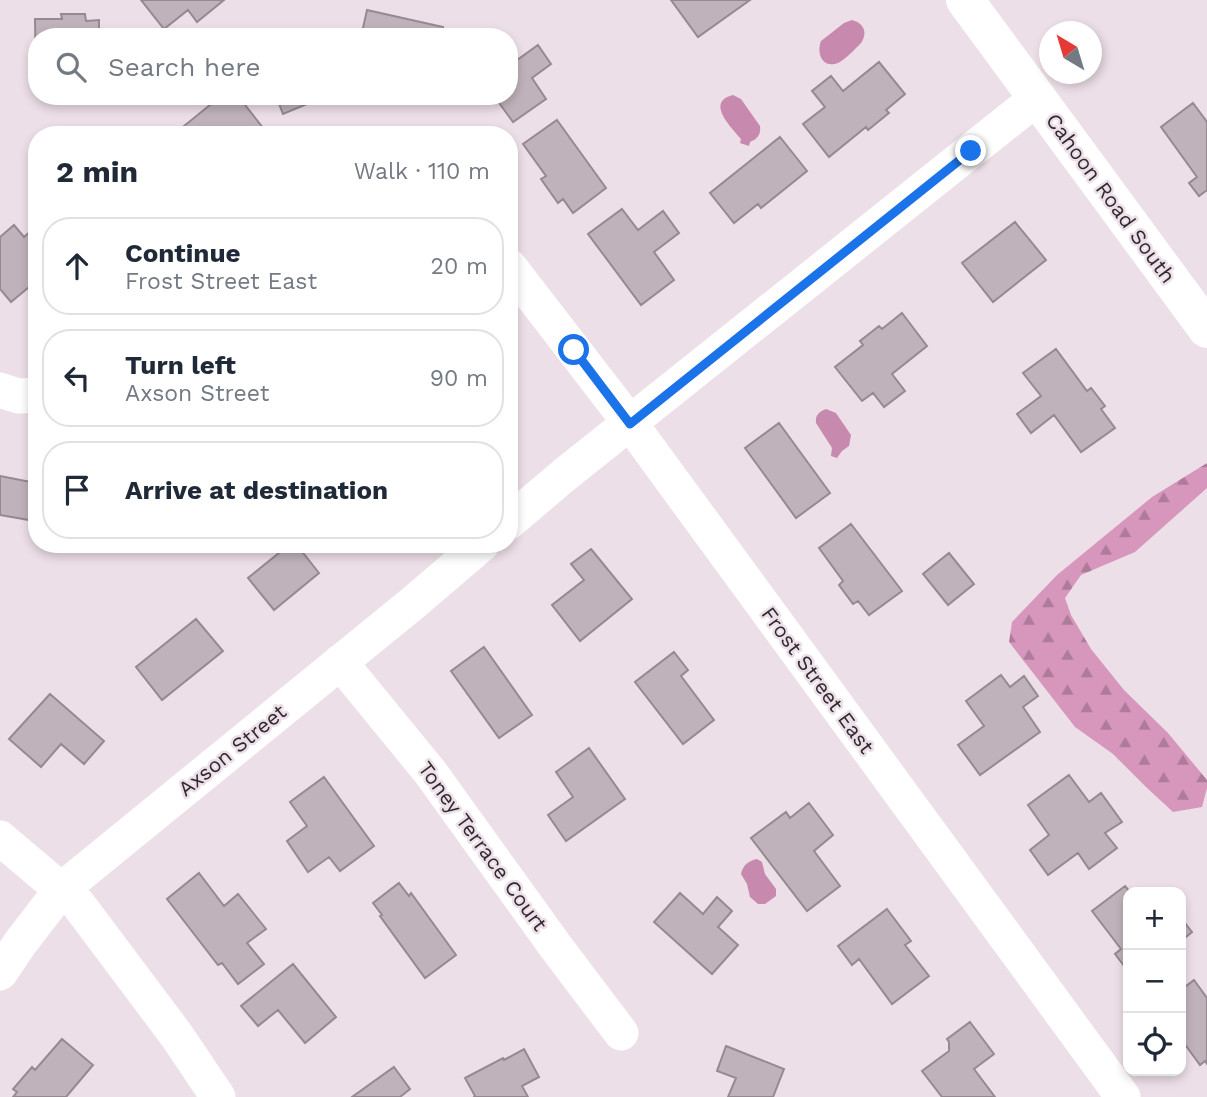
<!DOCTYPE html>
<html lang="en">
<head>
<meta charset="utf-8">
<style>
  :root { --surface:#fff; --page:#f2f2f3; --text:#1f2937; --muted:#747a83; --line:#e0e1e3 }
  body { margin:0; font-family:"Work Sans",sans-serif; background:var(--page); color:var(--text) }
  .controls { position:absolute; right:21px; bottom:21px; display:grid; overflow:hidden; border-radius:14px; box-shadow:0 4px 10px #0003 }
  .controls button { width:63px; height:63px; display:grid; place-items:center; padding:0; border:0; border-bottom:2px solid var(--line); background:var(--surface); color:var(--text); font:35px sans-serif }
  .compass { position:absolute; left:1039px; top:21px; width:63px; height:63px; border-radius:50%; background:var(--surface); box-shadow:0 4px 10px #0003; rotate:322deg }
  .stop { position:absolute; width:21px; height:21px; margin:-16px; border:5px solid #1a73e8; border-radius:50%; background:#fff }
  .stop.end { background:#1a73e8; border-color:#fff; box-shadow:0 2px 7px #0008 }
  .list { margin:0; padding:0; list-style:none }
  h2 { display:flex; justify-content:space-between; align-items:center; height:91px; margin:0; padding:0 28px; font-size:30px }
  h2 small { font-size:23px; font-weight:400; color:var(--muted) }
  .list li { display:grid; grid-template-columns:46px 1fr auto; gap:21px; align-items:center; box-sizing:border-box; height:98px; margin:0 14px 14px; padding:0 14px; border:2px solid var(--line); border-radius:28px }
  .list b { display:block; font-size:26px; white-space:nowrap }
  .list p { margin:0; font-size:23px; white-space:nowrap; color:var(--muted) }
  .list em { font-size:23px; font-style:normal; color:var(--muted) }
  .icon { flex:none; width:38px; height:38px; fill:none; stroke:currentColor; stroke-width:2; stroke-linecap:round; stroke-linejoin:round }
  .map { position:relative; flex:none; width:1207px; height:1097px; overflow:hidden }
  .search { position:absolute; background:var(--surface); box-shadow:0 4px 10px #0003; left:28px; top:28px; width:490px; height:77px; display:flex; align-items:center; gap:18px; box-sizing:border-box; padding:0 24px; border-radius:28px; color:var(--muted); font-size:26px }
  .panel { position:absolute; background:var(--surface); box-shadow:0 4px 10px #0003; left:28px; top:126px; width:490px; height:427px; border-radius:28px }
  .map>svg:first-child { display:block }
</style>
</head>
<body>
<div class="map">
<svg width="1207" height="1097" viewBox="0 0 1207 1097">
  <defs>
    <pattern id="forest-firs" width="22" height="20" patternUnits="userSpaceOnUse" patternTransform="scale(1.75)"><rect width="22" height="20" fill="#d797bd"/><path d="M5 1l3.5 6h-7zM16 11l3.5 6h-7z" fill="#af7b9a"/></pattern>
  </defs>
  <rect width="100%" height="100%" fill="#eddfe7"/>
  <!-- forest -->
  <path fill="url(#forest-firs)" d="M 1207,463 L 1207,488 L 1135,552 L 1081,575 L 1065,598 L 1071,615 L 1091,649 L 1124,690 L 1168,733 L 1207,780 L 1207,788 L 1202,807 L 1173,812 L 1146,787 L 1113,754 L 1075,727 L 1009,642 L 1012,622 L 1057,575 L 1152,497 Z"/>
  <!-- water -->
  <path fill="#c889ae" d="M 852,20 C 864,23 868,33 861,43 C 855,49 846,59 838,63 C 823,69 816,54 821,41 L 844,23 Z
    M 733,95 L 741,99 L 760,126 C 761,134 758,139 750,142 L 749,146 L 740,143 L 741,139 C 731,127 705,102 733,95 Z
    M 826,409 L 836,413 L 851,435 L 849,446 L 842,451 L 837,458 L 831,456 L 832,448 L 816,423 C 815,415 819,412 826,409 Z
    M 757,859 L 762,862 L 765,874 L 776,889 L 776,896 L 765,904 L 758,904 L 750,897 L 747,884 L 741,874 C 743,865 748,861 757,859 Z"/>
  <!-- building -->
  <path fill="#c0b2ba" stroke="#968990" stroke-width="2" d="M 141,0 L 224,0 L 197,22 L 188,10 L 164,29 Z
    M 671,0 L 750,0 L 698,37 Z
    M 367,10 L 443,27 L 441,37 L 361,37 Z
    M 61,14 L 85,14 L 86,21 L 99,20 L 99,37 L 37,37 L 36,83 L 35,19 L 62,19 Z
    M 538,45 L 551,64 L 532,78 L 546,99 L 513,122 L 494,96 L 509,96 L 509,49 L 517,60 Z
    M 879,62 L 905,94 L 886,110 L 889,113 L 868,130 L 866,127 L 829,157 L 803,124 L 825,107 L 812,91 L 831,76 L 843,91 Z
    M 221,96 L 238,96 L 264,129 L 257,135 L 173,135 Z
    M 276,96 L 303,96 L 307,104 L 283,114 Z
    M 1193,103 L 1207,122 L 1207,190 L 1199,196 L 1189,183 L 1197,177 L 1161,127 Z
    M 557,120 L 606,188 L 573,213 L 563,199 L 558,203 L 541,179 L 546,176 L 523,144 Z
    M 780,137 L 807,171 L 761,208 L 758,204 L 734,223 L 710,193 Z
    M 622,209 L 638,230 L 663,211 L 679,233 L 654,252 L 674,280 L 641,305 L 588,234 Z
    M 1015,222 L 1046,260 L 993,302 L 962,263 Z
    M 14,225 L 24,237 L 32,230 L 37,236 L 37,285 L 35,282 L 11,302 L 0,289 L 0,237 Z
    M 902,313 L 927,346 L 892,374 L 905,391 L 884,407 L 873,393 L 862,401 L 835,367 L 863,345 L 860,341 L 879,326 L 882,329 Z
    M 1056,349 L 1087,391 L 1091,388 L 1105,406 L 1101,409 L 1115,428 L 1081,452 L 1054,415 L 1031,433 L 1017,414 L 1041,396 L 1023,373 Z
    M 779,423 L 830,493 L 796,518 L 745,448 Z
    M 0,476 L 36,483 L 29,520 L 0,515 Z
    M 851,524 L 902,591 L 869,615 L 858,601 L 853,604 L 839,585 L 843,581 L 819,548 Z
    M 290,544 L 296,544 L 319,573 L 274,610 L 248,578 Z
    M 591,549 L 632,599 L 580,641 L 552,605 L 584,580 L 571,564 Z
    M 949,553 L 974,584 L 948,605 L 923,574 Z
    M 196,619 L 223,651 L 162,700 L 136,667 Z
    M 484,647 L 532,715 L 499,738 L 451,671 Z
    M 674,652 L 688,670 L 681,676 L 714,720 L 683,744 L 635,682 Z
    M 1001,675 L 1010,687 L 1024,676 L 1038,696 L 1023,707 L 1040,732 L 980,775 L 958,745 L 984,726 L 966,701 Z
    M 50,694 L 104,741 L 84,764 L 61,744 L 41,767 L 9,739 Z
    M 589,748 L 625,799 L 566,841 L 548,815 L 573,797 L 556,772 Z
    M 1069,775 L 1089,802 L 1101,793 L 1122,822 L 1105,833 L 1117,848 L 1089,869 L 1078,853 L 1048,875 L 1030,850 L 1049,835 L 1028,805 Z
    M 324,777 L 374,846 L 340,871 L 329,857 L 308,872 L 287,841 L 307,826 L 290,802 Z
    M 809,803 L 833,835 L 814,851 L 840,886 L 807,911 L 751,838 L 786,812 L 790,818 Z
    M 199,873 L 224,906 L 238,894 L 266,929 L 247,943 L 264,964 L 238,984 L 222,963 L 218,965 L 167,899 Z
    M 399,883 L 409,896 L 411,893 L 456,955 L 425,978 L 380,916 L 382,915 L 373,903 Z
    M 1125,886 L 1130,892 L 1128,892 L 1128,971 L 1115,954 L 1121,949 L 1092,911 Z
    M 680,893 L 703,914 L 717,897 L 732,911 L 718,927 L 738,945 L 712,974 L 654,922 Z
    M 887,909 L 911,941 L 905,945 L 929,976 L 892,1004 L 859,959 L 852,965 L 838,946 Z
    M 1181,918 L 1192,932 L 1181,941 Z
    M 293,964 L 336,1017 L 305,1043 L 278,1010 L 258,1026 L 241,1006 Z
    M 1194,980 L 1207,998 L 1207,1064 L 1205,1061 L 1200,1065 L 1181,1039 L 1181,990 Z
    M 970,1022 L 994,1054 L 974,1069 L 995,1097 L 942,1097 L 922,1071 L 949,1051 L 949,1042 L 947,1039 Z
    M 62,1039 L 93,1065 L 66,1097 L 13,1097 L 17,1092 L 13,1089 L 32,1067 L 35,1070 Z
    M 726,1046 L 784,1069 L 773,1097 L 728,1097 L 736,1078 L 717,1071 Z
    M 524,1049 L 539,1077 L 522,1086 L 528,1097 L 474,1097 L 475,1096 L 465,1078 L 503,1058 L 504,1060 Z
    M 394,1067 L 410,1089 L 400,1097 L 352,1097 Z"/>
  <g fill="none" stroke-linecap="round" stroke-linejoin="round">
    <!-- minor -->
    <path stroke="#fff" stroke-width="35" d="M 509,266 L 630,423 L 1123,1097
      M 0,390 L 18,396 L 37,395
      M 509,522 L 563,476 L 1037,98
      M 340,662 L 430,772 L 556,947 L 621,1033
      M 0,838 L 78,904 L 177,1036 L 218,1097
      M 0,973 L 21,942 L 61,890 L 413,603 L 482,544"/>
    <!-- major -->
    <path stroke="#fff" stroke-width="38" d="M 965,0 L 1207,329"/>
  </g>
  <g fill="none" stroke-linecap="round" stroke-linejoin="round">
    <!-- route -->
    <path stroke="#1a73e8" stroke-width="9" d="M 574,350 L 630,424 L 971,151"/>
  </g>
  <g text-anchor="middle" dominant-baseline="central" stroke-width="5" stroke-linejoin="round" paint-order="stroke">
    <!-- street labels -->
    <g font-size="21" fill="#2f2a2d" stroke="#eddfe7">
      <text transform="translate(1111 198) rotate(54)">Cahoon Road South</text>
      <text transform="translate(818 680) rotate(54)">Frost Street East</text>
      <text transform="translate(232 750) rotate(-39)">Axson Street</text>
      <text transform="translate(483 846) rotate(54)">Toney Terrace Court</text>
    </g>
  </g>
</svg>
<div class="controls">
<button>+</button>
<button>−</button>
<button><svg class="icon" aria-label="locate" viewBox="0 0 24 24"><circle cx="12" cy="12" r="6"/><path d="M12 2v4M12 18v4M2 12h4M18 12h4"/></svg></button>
</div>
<svg class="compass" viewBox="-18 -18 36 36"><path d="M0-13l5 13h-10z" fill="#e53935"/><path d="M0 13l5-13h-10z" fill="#747a83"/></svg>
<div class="stop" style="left:574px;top:350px"></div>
<div class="stop end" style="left:971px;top:151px"></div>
<div class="search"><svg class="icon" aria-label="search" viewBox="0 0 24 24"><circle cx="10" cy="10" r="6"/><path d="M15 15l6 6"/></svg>Search here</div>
<section class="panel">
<h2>2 min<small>Walk · 110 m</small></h2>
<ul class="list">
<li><svg class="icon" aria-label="ahead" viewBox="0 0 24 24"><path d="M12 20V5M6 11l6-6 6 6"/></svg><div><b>Continue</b><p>Frost Street East</p></div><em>20 m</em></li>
<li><svg class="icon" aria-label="left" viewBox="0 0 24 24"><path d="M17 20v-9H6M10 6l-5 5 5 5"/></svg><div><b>Turn left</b><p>Axson Street</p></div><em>90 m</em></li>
<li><svg class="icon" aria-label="arrive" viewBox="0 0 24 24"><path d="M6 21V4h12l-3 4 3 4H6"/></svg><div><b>Arrive at destination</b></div></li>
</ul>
</section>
</div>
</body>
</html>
